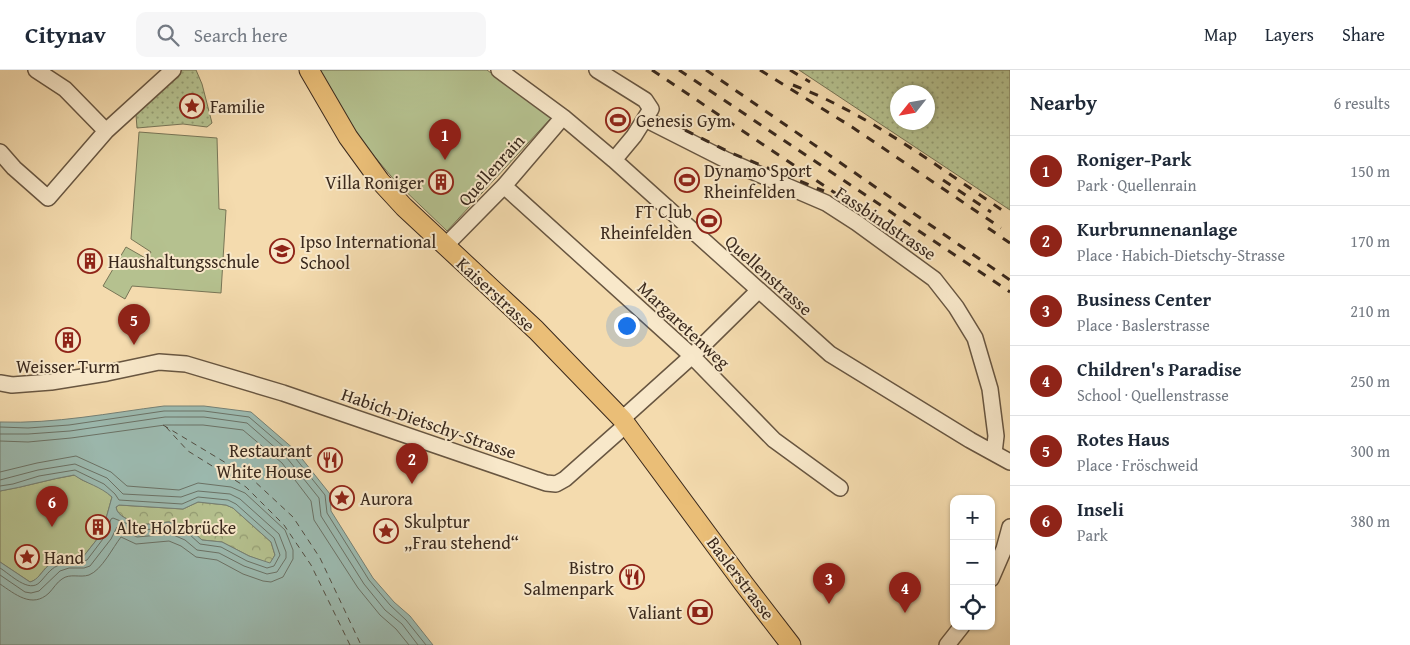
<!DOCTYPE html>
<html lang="en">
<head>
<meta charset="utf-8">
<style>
  :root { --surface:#fff; --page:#f6f6f7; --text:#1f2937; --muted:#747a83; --line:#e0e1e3; --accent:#8f2418 }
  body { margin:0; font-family:"Gentium Book Plus",serif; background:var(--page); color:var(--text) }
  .controls { position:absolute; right:15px; bottom:15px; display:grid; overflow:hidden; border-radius:10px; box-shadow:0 1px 4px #0004 }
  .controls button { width:45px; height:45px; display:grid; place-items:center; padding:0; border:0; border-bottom:1px solid var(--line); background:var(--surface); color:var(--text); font:25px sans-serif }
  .compass { position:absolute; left:890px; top:15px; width:45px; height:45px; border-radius:50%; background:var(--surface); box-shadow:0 1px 4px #0004; rotate:239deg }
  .you { position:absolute; left:626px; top:255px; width:18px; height:18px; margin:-12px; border:4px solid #fff; border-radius:50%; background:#1a73e8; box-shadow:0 0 0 8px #1a73e833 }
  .badge { display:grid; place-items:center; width:32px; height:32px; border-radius:50%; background:var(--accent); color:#fff; font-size:16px; font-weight:700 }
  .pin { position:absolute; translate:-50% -41px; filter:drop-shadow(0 1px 2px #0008) }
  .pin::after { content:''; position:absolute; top:26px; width:18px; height:15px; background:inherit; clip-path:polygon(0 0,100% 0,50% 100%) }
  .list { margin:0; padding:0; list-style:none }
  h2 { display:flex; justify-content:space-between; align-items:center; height:65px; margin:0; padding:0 20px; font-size:21px }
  h2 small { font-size:16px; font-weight:400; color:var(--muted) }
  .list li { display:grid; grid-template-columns:32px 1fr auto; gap:15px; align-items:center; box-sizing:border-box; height:70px; padding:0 20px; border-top:1px solid var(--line) }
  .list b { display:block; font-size:19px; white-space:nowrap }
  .list p { margin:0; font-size:16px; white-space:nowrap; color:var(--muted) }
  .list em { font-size:16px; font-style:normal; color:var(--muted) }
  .icon { flex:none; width:28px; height:28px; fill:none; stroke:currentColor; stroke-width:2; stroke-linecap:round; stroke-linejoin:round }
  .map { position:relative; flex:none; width:1010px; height:575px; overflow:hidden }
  header { display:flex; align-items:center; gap:30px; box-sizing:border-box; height:70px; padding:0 25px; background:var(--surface); border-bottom:1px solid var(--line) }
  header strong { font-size:24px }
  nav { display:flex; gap:28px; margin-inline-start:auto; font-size:18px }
  .search { width:350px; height:45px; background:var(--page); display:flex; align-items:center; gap:12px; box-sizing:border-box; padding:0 18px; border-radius:10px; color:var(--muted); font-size:19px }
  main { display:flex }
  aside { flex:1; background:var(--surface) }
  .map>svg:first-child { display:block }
</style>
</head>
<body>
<header>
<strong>Citynav</strong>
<div class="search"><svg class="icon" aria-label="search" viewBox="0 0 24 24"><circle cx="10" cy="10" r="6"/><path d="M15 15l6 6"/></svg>Search here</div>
<nav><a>Map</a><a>Layers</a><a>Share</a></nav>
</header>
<main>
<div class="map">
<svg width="1010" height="575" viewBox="0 0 1010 575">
  <defs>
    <pattern id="grass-dots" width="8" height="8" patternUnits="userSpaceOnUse" patternTransform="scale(1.25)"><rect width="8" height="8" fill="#b5c18f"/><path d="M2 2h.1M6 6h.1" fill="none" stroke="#949d74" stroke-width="1.8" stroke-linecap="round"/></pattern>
    <pattern id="forest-crowns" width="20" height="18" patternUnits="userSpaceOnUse" patternTransform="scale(1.25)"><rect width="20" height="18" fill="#b5c18f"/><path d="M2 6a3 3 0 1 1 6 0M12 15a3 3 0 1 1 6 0" fill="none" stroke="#949d74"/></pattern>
  </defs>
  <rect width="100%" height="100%" fill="#f4dbae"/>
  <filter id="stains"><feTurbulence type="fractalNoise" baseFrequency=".004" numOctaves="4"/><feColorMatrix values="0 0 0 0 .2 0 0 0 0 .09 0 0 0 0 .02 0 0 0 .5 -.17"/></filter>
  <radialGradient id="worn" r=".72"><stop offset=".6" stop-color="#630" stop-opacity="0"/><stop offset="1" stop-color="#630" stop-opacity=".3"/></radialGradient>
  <!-- grass -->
  <path fill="url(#grass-dots)" stroke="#787556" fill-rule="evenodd" d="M 181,0 L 196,0 L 202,14 L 212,53 L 207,57 L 183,54 L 137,58 L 136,45 L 143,35 Z
    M 799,0 L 1010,0 L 1010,140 ZM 898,22 L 928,22 L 928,52 L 898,52 Z"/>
  <!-- forest -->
  <path fill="url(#forest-crowns)" stroke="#787556" d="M 198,432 L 226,435 L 233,438 L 271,472 L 275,485 L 270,494 L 249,486 L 222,472 L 202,470 L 191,460 L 174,453 L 169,452 L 139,455 C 131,450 117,447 116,437 L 119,435 L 183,439 Z"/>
  <!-- park -->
  <path fill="#b5c18f" stroke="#787556" d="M 320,0 L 487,0 L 551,48 L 447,161 L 396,112 L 358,67 Z
    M 139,62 L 217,68 L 219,139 L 226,140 L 221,223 L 132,216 L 125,229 L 103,216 L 126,177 L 147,189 L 151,182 L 131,169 Z
    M 75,405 L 82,410 L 102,418 L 112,427 L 102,463 L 83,487 C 70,487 59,488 48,496 C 41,501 39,510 30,512 L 0,492 L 0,421 C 25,417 49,409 75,405 Z"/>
  <!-- water -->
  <path fill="#9cbab0" stroke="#758075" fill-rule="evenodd" d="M 164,336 L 204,336 L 251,342 L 295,380 L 330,424 L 331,441 L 373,508 L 394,532 L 410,546 L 433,575 L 0,575 L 0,492 L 30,512 C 38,510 42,501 48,496 C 58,487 70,487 83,487 L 102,463 L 112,427 C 100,416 87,414 74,405 C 49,409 25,417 0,421 L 0,352 C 55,354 109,343 164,336 ZM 198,432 L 226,435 L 233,438 L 271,472 L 275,485 L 270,493 L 249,486 L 222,472 L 202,470 L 191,460 L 169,452 L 139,455 C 131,450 117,447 116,437 L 119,435 L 183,439 Z"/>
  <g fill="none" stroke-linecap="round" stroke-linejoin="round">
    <!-- shore -->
    <path stroke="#6b7266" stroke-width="1" d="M 0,357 L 28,358 L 69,355 L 164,341 L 204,341 L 249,347 L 292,384 L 325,425 L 327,443 L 369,510 L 390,535 L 406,550 L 426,575
      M 0,364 L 28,364 L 70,361 L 165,347 L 204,347 L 247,353 L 287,388 L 319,428 L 321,446 L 364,514 L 385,540 L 402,554 L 418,575
      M 0,371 L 28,372 L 71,368 L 165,355 L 203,355 L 243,360 L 282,393 L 311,431 L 314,450 L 358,518 L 380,545 L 396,559 L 409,575
      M 0,402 L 37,393 L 76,386 L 111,402 L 127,416 L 179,420 L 198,413 L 231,417 L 245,423 L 285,460 L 293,480 L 293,489 L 283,507 L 271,512 L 263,511 L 243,504 L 217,490 L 196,487 L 181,476 L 169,471 L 136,474 L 121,467 C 113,477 102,500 89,505 C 80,508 70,503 62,509 C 57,512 53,519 49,523 C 32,539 15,524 0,514
      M 0,410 L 38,400 L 75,394 L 107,408 L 123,424 L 181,427 L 198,421 L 230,424 L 240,429 L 279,464 L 286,482 L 286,488 L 277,502 L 267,504 L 244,496 L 219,483 L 197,480 L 185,470 L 171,464 L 137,467 L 117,457 L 111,469 L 90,496 L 84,498 L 69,498 L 60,501 L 39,521 L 31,523 L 25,522 L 0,505
      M 0,416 L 13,414 L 39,406 L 75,400 L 104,414 L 115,424 L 119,430 L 182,434 L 198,427 L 228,430 L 236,434 L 274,468 L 280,485 L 274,496 L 267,498 L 247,491 L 221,477 L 200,474 L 189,464 L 173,458 L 138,460 L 128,454 L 113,448 L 111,449 L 106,465 L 87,490 C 77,495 66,490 57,496 C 50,499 45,507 40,512 C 29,524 10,504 0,498"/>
    <!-- ferry -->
    <path stroke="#524d42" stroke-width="1" stroke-dasharray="6 5" stroke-linecap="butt" d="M 163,355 L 251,408 L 293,447 L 320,488 L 361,575
      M 166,357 L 188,381 L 246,417 L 284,455 L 311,495 L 350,575"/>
    <defs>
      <path id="minor" d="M 36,0 L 65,19 L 106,61
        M 499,0 L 563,47 L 614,90 L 830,284 L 970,370 L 1010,392
        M 597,0 L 645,30 L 651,39 L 634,66 L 614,90
        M 645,49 L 726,90 L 826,133 L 857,153 L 934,209 L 956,237 L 975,268 L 990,319 L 996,366 L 994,383
        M 0,82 L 14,98 L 48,128 L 106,61 L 173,0
        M 504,116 L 692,286 L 774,370 L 840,418
        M 445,176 L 504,116 L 563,47
        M 0,313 L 12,315 L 51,312 L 107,303 L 159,292 L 186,294 L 283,323 L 546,413 L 556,414 L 565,409 L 627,354
        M 622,349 L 692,286 L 758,221
        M 991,509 L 1004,479 L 1010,457
        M 947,575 L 962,556"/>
      <path id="major" d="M 309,0 L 348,67 L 380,111 L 404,137 L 536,260 L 622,349 L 744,514 L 791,575"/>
    </defs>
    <!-- minor casing -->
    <use href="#minor" stroke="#685641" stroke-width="18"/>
    <!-- major casing -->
    <use href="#major" stroke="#3a291d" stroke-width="21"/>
    <!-- minor -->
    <use href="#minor" stroke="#f8e8ca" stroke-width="15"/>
    <!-- major -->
    <use href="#major" stroke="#eabe77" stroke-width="19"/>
    <!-- rail -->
    <path stroke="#3a291d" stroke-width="3" stroke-dasharray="9 9" stroke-linecap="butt" d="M 652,0 L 859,139 L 909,170
      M 679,0 L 1010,222
      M 706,0 L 1010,210
      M 760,0 L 852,57 L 1001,158
      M 790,0 L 810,12
      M 793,15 C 871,45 939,98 1008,144
      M 669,52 L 729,82 L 824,121
      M 943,110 L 991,142
      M 988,158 L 1010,173"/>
  </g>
  <!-- icons -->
  <defs>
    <symbol id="sight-ring" viewBox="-11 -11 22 22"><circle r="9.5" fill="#f8e8ca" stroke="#8f2418" stroke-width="1.5"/><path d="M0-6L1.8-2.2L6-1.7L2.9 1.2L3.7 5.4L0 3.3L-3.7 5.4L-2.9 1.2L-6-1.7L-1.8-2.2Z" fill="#8f2418"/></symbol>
    <symbol id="stadium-ring" viewBox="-11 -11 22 22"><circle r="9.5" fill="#f8e8ca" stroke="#8f2418" stroke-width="1.5"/><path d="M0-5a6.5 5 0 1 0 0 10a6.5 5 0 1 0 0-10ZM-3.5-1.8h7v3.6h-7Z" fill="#8f2418"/></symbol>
    <symbol id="building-ring" viewBox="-11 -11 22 22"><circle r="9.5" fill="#f8e8ca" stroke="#8f2418" stroke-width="1.5"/><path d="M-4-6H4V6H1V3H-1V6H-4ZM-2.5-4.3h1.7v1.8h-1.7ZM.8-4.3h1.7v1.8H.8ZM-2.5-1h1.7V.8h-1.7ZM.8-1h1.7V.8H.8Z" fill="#8f2418"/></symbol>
    <symbol id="school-ring" viewBox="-11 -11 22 22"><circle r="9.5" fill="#f8e8ca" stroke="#8f2418" stroke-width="1.5"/><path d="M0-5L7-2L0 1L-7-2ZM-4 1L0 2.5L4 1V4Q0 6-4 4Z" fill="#8f2418"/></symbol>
    <symbol id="restaurant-ring" viewBox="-11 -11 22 22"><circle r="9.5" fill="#f8e8ca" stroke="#8f2418" stroke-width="1.5"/><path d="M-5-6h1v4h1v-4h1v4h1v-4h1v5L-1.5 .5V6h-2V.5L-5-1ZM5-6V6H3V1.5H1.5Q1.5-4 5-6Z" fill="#8f2418"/></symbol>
    <symbol id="bank-ring" viewBox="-11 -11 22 22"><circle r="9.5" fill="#f8e8ca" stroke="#8f2418" stroke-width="1.5"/><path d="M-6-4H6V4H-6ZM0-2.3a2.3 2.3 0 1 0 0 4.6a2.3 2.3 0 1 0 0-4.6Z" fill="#8f2418"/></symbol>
  </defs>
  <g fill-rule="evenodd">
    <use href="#sight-ring" x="178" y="22" width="28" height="28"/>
    <use href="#stadium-ring" x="604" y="36" width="28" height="28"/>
    <use href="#stadium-ring" x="673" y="96" width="28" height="28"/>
    <use href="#building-ring" x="427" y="98" width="28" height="28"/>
    <use href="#stadium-ring" x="695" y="137" width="28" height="28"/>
    <use href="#school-ring" x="268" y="167" width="28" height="28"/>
    <use href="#building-ring" x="76" y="177" width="28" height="28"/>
    <use href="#building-ring" x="54" y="256" width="28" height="28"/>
    <use href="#restaurant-ring" x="316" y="376" width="28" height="28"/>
    <use href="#sight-ring" x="328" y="414" width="28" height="28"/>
    <use href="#building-ring" x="84" y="443" width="28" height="28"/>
    <use href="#sight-ring" x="372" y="447" width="28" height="28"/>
    <use href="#sight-ring" x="13" y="473" width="28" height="28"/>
    <use href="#restaurant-ring" x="618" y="493" width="28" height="28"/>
    <use href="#bank-ring" x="686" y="528" width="28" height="28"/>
  </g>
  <g text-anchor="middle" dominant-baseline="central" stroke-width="4" stroke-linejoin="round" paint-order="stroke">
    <!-- poi labels -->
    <g font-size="18" fill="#3a291d" stroke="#f8e8ca" text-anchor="start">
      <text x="210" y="36">Familie</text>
      <text x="636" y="50">Genesis Gym</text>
      <text x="704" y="100">Dynamo Sport<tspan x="704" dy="21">Rheinfelden</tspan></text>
      <text x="424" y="112" text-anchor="end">Villa Roniger</text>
      <text x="692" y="141" text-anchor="end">FT Club<tspan x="692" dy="21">Rheinfelden</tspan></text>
      <text x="300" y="171">Ipso International<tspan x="300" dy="21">School</tspan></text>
      <text x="108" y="191">Haushaltungsschule</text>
      <text x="68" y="296" text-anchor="middle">Weisser Turm</text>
      <text x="312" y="380" text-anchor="end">Restaurant<tspan x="312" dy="21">White House</tspan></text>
      <text x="360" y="428">Aurora</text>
      <text x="404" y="451">Skulptur<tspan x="404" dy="21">„Frau stehend“</tspan></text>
      <text x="116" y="457">Alte Holzbrücke</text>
      <text x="44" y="487">Hand</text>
      <text x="614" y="497" text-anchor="end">Bistro<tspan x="614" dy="21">Salmenpark</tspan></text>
      <text x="682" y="542" text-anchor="end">Valiant</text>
    </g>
    <!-- street labels -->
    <g font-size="18" fill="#3a291d" stroke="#f8e8ca">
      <text transform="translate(491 100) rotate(-48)">Quellenrain</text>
      <text transform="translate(886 153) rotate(34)">Fassbindstrasse</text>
      <text transform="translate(769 205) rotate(42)">Quellenstrasse</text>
      <text transform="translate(496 224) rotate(43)">Kaiserstrasse</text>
      <text transform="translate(684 255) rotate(43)">Margaretenweg</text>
      <text transform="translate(429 353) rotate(19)">Habich-Dietschy-Strasse</text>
      <text transform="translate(741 508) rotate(53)">Baslerstrasse</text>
    </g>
  </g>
  <rect width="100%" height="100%" filter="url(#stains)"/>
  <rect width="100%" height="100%" fill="url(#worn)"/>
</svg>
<div class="controls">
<button>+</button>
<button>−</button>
<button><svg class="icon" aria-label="locate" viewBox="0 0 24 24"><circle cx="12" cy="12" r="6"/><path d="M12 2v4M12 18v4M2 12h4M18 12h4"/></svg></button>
</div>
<svg class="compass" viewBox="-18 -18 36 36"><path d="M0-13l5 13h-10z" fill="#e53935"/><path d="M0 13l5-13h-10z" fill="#747a83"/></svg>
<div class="you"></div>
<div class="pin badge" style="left:445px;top:90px">1</div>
<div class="pin badge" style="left:412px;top:414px">2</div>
<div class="pin badge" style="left:829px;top:534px">3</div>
<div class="pin badge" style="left:905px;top:543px">4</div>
<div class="pin badge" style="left:134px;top:275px">5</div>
<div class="pin badge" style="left:52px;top:457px">6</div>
</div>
<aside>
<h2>Nearby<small>6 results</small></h2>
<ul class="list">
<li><span class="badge">1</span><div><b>Roniger-Park</b><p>Park · Quellenrain</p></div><em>150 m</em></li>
<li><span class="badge">2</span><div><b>Kurbrunnenanlage</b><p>Place · Habich-Dietschy-Strasse</p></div><em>170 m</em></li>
<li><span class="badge">3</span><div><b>Business Center</b><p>Place · Baslerstrasse</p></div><em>210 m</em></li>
<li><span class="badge">4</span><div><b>Children's Paradise</b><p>School · Quellenstrasse</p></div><em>250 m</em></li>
<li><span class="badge">5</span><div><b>Rotes Haus</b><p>Place · Fröschweid</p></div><em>300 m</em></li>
<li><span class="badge">6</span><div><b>Inseli</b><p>Park</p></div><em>380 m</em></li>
</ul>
</aside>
</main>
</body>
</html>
